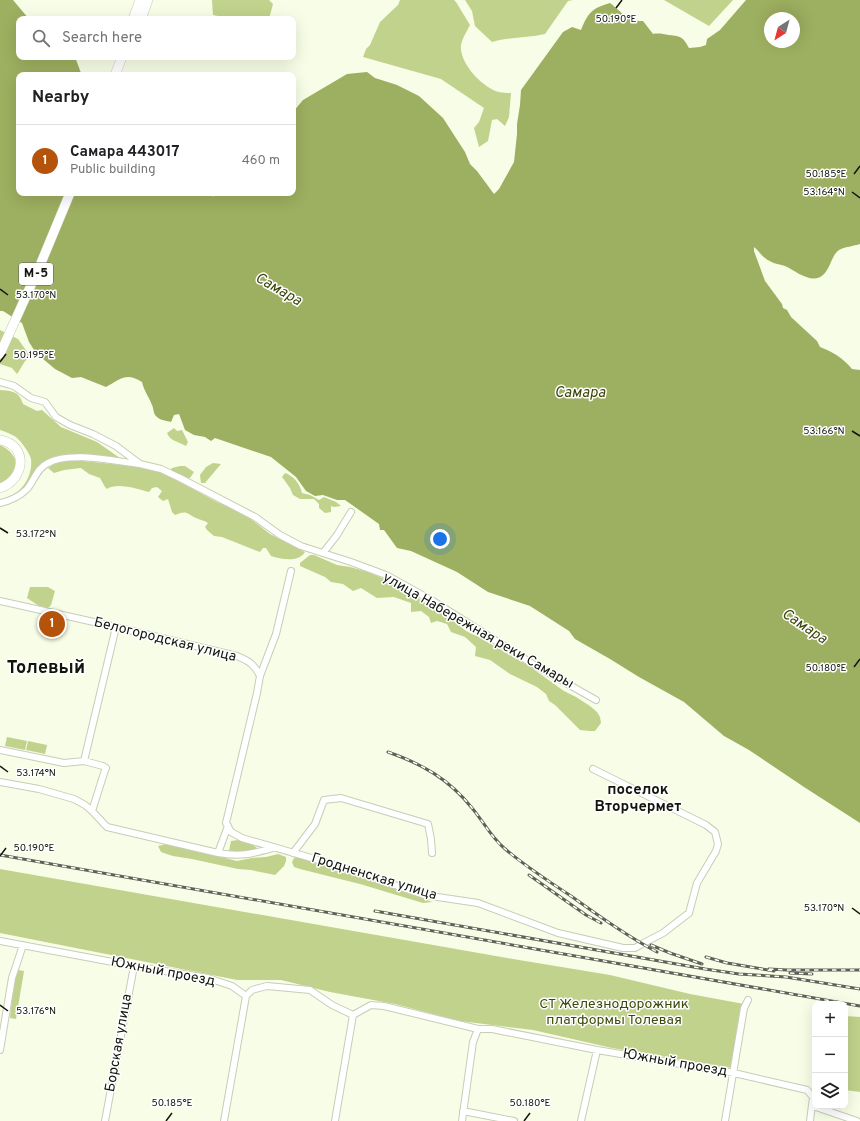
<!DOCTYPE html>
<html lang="en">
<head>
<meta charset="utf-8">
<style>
  :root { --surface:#fff; --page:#f2f2f2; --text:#202124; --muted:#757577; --line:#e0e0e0; --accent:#b45309 }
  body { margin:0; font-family:Overpass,sans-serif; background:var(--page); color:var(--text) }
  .controls { position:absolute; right:12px; bottom:12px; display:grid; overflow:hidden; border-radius:8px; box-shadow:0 4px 16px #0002 }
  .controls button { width:36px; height:36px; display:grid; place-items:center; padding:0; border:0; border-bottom:1px solid var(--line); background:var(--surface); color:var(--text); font:20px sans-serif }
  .compass { position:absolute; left:764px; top:12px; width:36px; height:36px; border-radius:50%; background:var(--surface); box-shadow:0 4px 16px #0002; rotate:216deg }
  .you { position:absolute; left:440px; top:539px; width:14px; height:14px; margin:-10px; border:3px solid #fff; border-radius:50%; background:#1a73e8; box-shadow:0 0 0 6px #1a73e833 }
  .badge { display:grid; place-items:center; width:26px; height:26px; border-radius:50%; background:var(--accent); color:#fff; font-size:13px; font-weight:700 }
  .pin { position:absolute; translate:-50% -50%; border:2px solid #fff; box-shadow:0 1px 4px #0006 }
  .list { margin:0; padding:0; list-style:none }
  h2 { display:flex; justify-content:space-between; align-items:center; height:52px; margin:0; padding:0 16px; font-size:17px }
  h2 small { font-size:13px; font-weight:400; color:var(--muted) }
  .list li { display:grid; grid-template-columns:26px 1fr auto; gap:12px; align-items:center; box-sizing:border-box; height:72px; padding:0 16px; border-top:1px solid var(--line) }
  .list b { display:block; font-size:15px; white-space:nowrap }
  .list p { margin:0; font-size:13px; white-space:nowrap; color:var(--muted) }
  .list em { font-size:13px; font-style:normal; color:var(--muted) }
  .icon { flex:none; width:22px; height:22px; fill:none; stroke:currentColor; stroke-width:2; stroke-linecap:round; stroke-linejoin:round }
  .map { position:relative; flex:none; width:860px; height:1121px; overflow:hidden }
  .search { position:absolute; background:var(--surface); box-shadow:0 4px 16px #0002; left:16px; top:16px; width:280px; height:44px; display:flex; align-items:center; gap:10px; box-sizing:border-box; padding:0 14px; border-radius:8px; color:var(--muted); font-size:15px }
  .panel { position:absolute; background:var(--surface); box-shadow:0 4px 16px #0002; left:16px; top:72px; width:280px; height:124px; border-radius:8px }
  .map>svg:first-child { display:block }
</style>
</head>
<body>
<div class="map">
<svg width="860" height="1121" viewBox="0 0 860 1121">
  <rect width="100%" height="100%" fill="#f7fde6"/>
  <!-- green -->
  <path fill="#c1d28c" d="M 212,0 L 269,0 L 273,4 L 269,19 L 235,19 L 213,15 Z
    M 400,0 L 454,0 L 456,2 L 470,25 C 467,31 462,39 461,45 C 459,63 483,88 499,92 C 503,93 507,93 511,93 L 509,117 L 505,126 L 497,119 L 492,120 L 488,141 L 479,147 L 474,128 L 479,122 L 484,108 L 441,79 L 363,57 L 366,49 L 370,45 L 380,22 L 398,5 Z
    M 465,0 L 573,0 L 568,1 L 545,34 C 527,38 510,37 492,42 L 475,26 L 472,11 Z
    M 664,0 L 733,0 L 709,26 Z
    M 0,330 L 18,339 L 28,353 L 31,356 C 24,360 22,367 17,374 L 12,368 L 0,364 Z
    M 0,390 C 12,391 19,391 23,404 L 37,411 L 42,410 L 61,427 L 97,442 L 127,463 L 87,456 L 62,455 L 50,460 L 17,496 L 8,497 C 23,492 33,475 31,459 C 30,454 23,444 19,440 C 15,435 6,432 0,430 Z
    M 174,428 L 177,431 L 182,430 L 188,442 L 186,446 C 178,441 171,442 167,433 Z
    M 0,445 C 14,451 22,465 11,478 C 8,481 3,482 0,484 Z
    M 73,460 L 132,466 L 163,473 L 217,502 L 243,513 L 270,534 L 305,552 C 298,563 281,559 271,556 L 266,548 L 263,548 L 260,552 L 222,537 L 214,536 L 207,530 L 205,527 L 208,523 C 204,520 200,520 196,518 C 186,513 187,510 175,515 L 172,512 L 168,499 L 163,501 L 158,497 L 162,491 L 157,487 L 152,488 L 149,492 C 138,489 117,482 107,489 L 105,487 L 100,478 L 89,474 L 81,468 L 64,470 L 54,473 L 48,468 L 56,463 Z
    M 213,463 L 221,464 L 205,483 L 201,483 L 200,475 L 206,467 Z
    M 180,466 L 185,466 L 194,472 L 190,478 L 185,478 L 171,470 L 172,468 Z
    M 285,473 C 294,476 300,484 302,493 L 310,495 L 319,500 L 324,497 L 336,502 L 341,506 L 334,507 L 331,506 L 331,512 L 325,513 L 319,508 L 319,504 L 314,499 L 300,499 L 293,495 L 290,488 L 282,477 Z
    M 310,555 L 314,555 L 337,565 L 350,567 L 368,572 L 396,584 L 424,602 L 430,608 L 438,607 C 451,617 461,631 477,636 L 529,666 L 564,691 L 576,697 L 590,706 L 597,712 L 600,717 L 601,723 L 595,731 L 590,731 L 580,730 L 555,705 L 549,701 L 546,694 L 537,687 L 510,674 L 490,660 L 475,656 L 476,647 L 465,637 L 451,632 L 447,624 L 437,621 L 431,623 L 429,617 L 421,611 L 411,612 L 411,603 L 394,597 L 377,598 L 361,588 L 353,591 L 343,584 L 331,582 L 325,577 L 300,566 L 300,563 Z
    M 30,587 L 48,587 L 55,591 L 51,605 L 48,608 L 39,606 L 27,598 Z
    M 7,737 L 27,741 L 25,750 L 5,746 Z
    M 28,741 L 47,745 L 45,754 L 26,750 Z
    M 238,840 L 253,845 L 257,848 C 250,853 237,853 229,851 L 231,841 Z
    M 167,844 L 237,861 L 252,858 L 266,857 L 278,854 L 286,857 L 286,861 L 284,866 L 275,875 L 251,870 L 238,869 L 192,859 L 173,856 L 161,852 L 158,846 Z
    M 298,857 L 353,874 L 415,895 L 432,902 L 423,903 L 360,884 L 300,869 L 294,867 L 292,862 L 294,858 Z
    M 0,869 L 513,959 L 610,975 L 690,994 L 744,1004 L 732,1068 L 612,1048 L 533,1030 L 460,1021 L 395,1004 L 330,992 L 281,980 L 237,980 L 0,933 Z
    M 18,970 L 24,971 L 16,1019 L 10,1018 L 14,979 Z
    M 845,1016 L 860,1017 L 860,1092 L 845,1090 Z"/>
  <!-- water -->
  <path fill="#9daf60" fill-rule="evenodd" d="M 0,0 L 13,0 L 29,19 L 19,19 L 19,57 L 75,57 L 81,73 L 84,75 L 19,75 L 19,193 L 212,193 L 213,197 L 216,193 L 293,193 L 293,112 L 303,100 L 347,74 L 367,72 L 375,78 L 397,85 L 419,96 L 443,118 L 465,152 L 470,164 L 477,171 L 494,194 L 499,189 L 514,162 L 517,134 L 517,124 L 520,105 L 521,90 L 563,32 L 572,27 L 581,30 C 588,13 592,8 610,3 C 623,13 626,21 643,21 L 653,34 C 659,33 663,34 669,35 C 681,36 683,37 689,48 L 700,47 L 706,45 L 707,39 L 720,30 L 746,0 L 860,0 L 860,244 C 854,246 844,247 839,250 C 831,256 831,267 824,274 C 813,286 796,271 785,266 C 778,264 771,263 765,258 C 761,255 758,250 754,247 L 754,251 L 765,281 L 782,304 L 783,308 L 787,310 L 791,317 L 817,341 L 820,347 C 833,352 843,358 852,369 L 860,370 L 860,823 L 804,787 L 749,750 L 724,736 L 684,702 L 639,677 L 610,659 L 575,639 L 569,631 L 530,606 L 488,592 L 457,572 L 411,551 L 397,548 L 384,530 L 380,530 L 379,524 L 345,500 L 337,500 L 323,495 L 315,496 L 306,491 L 296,477 L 271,457 L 215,438 L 211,441 L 205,437 L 194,435 L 185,430 L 179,414 L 174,415 L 171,422 C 167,421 160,420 157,417 C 153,414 154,409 152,405 C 149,397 144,391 142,382 C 126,372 121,379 106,387 L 81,377 L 72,378 L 55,369 L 36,353 L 29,342 L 22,323 L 3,311 L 0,311 ZM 770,18 L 794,18 L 794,42 L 770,42 Z"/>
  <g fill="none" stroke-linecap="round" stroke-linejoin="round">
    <defs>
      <path id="street" d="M 0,382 L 14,386 L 31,398 L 45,402 L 56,417 L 70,425 L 93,434 L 116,446 L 140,464 L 161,469 L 180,478 L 255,517 L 280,535 L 301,546 L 351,562 L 386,575 L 433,601 L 536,666 L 596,700
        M 0,503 C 10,501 20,496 27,489 C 34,481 37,468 48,463 C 70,451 114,461 139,464
        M 323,553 L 337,535 L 351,512
        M 291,571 L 276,634 L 260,676 L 257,693 L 226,823 L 231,832 L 242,838 L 339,866 L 424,895 L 478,903 L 558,933 L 623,948 L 635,948 L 640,945 L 663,933 L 689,913 L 697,883 L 716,851 L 718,844 L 715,832 L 706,825 L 593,769
        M 0,601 L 116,627 L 237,656 C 249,661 254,664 260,676
        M 0,750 L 64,763 L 84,761 L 103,766 L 106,768 L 105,770 L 92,811
        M 84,761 L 116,627
        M 0,782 L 39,789 L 74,799 L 85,805 L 92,811 L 107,827 L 218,853 C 241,857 251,854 273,848
        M 218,853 L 228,826
        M 293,853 L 315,824 L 324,800 L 341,798 L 428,824 L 431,839 L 432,853
        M 0,941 L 134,966 L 208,978 L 232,986 L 246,996
        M 246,996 L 252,990 L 267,986 L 310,990 L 332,1005 L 353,1015
        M 353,1015 L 371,1005 L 384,1006 L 478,1029 L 473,1042 L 462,1121
        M 478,1029 L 492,1029 L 597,1050 L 734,1073 L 807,1090 L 813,1097 L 810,1121
        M 0,1050 L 12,978 L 23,945
        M 813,1106 L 857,1121
        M 463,1111 L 514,1121
        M 105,1121 L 134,966
        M 224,1121 L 246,996
        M 335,1121 L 353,1015
        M 581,1121 L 597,1050
        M 725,1121 L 744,1008 L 748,1000"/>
      <path id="primary" d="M 133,19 L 140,0
        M 141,19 L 148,0
        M 115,75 L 122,57
        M 0,354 L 41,263 L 70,193
        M 0,440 C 29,445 25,480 0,488"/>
    </defs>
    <!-- street casing -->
    <use href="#street" stroke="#c7cdb7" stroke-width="8"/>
    <!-- primary casing -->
    <use href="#primary" stroke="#c7cdb7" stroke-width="10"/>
    <!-- street -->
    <use href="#street" stroke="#fff" stroke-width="6"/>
    <!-- primary -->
    <use href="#primary" stroke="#fff" stroke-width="9"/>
    <defs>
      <path id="rail" d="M 388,752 C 422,764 449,779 472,808 C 483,821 491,837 504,848 C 525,866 548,881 571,896 C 599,916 627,936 657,952
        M 0,855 L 860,1006
        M 529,875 L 586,915 L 601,923
        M 375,911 L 705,969 L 739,974 L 786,977 L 860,989
        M 651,945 L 670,953 L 702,964
        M 706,957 L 727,963 L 774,971
        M 769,969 L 787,970 L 860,970
        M 790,973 L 812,974"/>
    </defs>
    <!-- rail casing -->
    <use href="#rail" stroke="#5e6154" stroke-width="3"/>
    <!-- rail -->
    <use href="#rail" stroke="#fff" stroke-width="1.5" stroke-dasharray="4.5" stroke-linecap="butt"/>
  </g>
  <!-- ticks -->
  <path fill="none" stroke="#13150d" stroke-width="1.5" d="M 616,8 L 622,0M 854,174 L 860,166M 852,192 L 860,198M 0,289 L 8,295M 0,362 L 6,354M 852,431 L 860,436M 0,528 L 8,533M 854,667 L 860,659M 0,766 L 8,772M 0,856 L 6,848M 852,908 L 860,914M 0,1005 L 8,1011M 166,1121 L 172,1113M 524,1121 L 530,1113"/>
  <g text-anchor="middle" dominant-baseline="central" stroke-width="3" stroke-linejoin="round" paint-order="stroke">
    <!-- shield labels -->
    <rect fill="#fff" stroke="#5a5b56" stroke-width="1" x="19" y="263" width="34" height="22" rx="3"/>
    <g font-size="13" font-weight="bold" fill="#13150d">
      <text x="36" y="274">М-5</text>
    </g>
    <!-- street labels -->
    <g font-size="14" fill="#13150d" stroke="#fff">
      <text transform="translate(478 631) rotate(30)">улица Набережная реки Самары</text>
      <text transform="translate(165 640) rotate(14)">Белогородская улица</text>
      <text transform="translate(374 877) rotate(17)">Гродненская улица</text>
      <text transform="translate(163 972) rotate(11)">Южный проезд</text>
      <text transform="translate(119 1043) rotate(-80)">Борская улица</text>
      <text transform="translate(675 1063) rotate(10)">Южный проезд</text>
    </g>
    <!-- park labels -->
    <g font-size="14" fill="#3e490d" stroke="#fff">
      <text x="614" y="1004">СТ Железнодорожник<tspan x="614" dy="16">платформы Толевая</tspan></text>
    </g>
    <!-- water labels -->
    <g font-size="15" font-style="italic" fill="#3b4508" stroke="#fff">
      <text transform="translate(278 290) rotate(30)">Самара</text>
      <text x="580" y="393">Самара</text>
      <text transform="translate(804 627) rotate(34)">Самара</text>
    </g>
    <!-- neighbourhood labels -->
    <g font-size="15" font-weight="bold" fill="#13150d" stroke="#fff">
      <text x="638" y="790">поселок<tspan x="638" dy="17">Вторчермет</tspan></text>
    </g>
    <!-- district labels -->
    <g font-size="18" font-weight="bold" fill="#13150d" stroke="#fff">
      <text x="46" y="668">Толевый</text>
    </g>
  </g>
  <g font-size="10" text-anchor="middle" fill="#13150d" stroke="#fff" stroke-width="3" stroke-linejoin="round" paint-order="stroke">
    <text x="616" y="22">50.190°E</text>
    <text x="826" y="177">50.185°E</text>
    <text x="824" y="195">53.164°N</text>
    <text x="36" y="298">53.170°N</text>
    <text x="34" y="358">50.195°E</text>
    <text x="824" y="434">53.166°N</text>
    <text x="36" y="537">53.172°N</text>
    <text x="826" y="671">50.180°E</text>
    <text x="36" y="776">53.174°N</text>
    <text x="34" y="851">50.190°E</text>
    <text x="824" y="911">53.170°N</text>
    <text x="36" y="1014">53.176°N</text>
    <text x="172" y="1106">50.185°E</text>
    <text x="530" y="1106">50.180°E</text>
  </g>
</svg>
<div class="controls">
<button>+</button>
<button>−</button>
<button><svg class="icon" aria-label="layers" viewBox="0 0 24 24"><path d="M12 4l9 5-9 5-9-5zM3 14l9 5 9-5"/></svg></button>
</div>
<svg class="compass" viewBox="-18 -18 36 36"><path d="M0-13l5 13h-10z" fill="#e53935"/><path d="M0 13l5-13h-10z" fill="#757577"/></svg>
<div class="you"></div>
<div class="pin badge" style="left:52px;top:624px">1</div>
<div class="search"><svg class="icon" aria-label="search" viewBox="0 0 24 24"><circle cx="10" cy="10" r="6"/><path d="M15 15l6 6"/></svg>Search here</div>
<section class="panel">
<h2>Nearby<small></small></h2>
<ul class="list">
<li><span class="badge">1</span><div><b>Самара 443017</b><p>Public building</p></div><em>460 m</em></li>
</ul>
</section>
</div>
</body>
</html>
